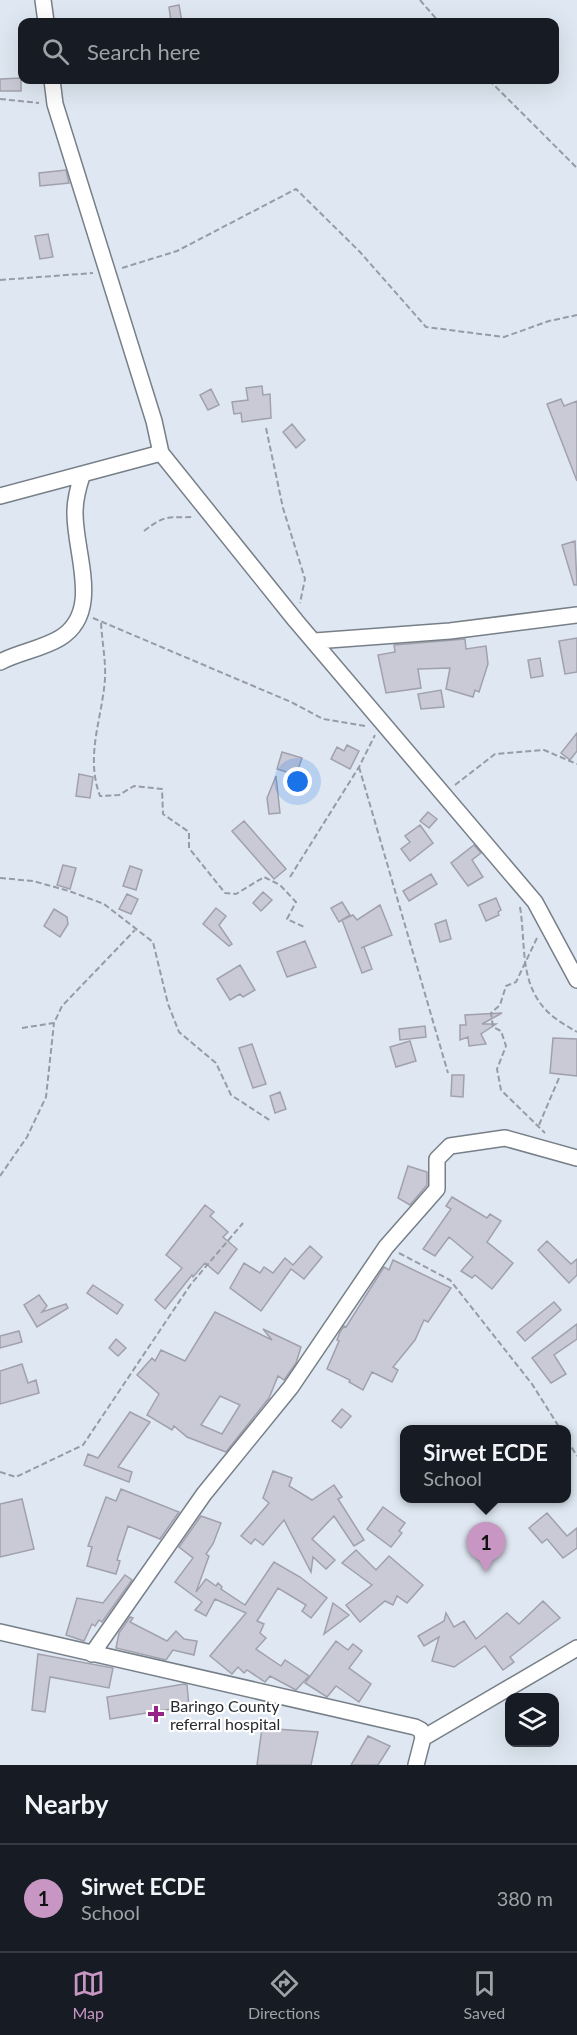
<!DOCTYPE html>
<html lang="en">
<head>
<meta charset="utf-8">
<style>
  :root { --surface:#171b24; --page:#242831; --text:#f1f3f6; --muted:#9ea1a6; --line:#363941; --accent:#c796c3 }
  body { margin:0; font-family:Lato,sans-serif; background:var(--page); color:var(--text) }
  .controls { position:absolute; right:18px; bottom:18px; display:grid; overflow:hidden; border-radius:12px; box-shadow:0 6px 24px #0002 }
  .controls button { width:54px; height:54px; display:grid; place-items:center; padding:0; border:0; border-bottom:2px solid var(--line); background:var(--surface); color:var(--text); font:30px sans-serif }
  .you { position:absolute; left:298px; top:782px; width:21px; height:21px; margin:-15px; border:4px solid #fff; border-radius:50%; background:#1a73e8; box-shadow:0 0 0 9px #1a73e833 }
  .badge { display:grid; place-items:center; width:39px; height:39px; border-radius:50%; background:var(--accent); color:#111; font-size:20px; font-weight:700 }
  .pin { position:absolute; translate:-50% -50px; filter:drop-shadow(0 2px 3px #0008) }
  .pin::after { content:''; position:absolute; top:32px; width:21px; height:18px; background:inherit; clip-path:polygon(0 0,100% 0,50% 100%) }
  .popup { position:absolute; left:400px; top:1425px; width:171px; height:78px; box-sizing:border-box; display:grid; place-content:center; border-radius:12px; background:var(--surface); filter:drop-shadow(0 2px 4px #0005); font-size:20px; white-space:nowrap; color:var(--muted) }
  .popup b { font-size:22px; color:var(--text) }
  .popup::after { content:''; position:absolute; left:50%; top:100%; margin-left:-12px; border:12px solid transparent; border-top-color:var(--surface) }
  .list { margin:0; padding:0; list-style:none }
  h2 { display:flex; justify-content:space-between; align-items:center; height:78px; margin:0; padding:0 24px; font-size:26px }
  h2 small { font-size:20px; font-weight:400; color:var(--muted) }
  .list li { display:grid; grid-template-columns:39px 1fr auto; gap:18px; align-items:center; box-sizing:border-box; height:108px; padding:0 24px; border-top:2px solid var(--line) }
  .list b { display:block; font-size:22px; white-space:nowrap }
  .list p { margin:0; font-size:20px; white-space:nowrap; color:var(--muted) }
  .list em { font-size:20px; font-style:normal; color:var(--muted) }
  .icon { flex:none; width:33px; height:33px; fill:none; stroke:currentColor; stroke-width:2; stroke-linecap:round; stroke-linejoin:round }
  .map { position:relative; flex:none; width:577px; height:1765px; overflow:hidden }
  .search { position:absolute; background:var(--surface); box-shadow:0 6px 24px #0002; left:18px; right:18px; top:18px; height:66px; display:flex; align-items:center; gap:15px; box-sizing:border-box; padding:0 21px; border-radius:12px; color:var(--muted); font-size:22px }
  .sheet { height:186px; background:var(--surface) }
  nav { display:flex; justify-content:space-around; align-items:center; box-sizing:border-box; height:84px; border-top:2px solid var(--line); background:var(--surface); font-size:16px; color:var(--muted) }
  nav a { display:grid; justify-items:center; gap:3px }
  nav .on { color:var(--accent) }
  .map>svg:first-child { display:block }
</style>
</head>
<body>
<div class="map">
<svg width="577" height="1765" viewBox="0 0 577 1765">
  <rect width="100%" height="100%" fill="#dfe8f2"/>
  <!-- building -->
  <path fill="#cacad6" stroke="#a1a1ad" stroke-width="1.5" fill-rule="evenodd" d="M 179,5 L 182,22 L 171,22 L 169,7 Z
    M 21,78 L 21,91 L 0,91 L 0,79 Z
    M 66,170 L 69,183 L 40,186 L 39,173 Z
    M 48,234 L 53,257 L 40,259 L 35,236 Z
    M 262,386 L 263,395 L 270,394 L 271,418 L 242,422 L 241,413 L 234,414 L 232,402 L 248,400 L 246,388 Z
    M 211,389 L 219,405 L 208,410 L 200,395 Z
    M 561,399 L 564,406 L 577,401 L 577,481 L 547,404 Z
    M 292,424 L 305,440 L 296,448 L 283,432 Z
    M 575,541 L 577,585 L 574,585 L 562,545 Z
    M 577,638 L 577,672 L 565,674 L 559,641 Z
    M 465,639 L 466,649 L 486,646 L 488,664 L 479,692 L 475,690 L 473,697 L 446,689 L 450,668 L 418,669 L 421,688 L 386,693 L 378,655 L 395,652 L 394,645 Z
    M 540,658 L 543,676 L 531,678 L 528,660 Z
    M 441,690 L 444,707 L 421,709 L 418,694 Z
    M 577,733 L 577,751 L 570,760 L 561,753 Z
    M 347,745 L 359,751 L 350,769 L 331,759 L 337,747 L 344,751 Z
    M 282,752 L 302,758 L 296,775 L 277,769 Z
    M 79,774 L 93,777 L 90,798 L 76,796 Z
    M 276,776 L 280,813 L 269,814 L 267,798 Z
    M 428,812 L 437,819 L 429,828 L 420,821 Z
    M 244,821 L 286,869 L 274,879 L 232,831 Z
    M 420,825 L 433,843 L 410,861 L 401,849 L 410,842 L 405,836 Z
    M 474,845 L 481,853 L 472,860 L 483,877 L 468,886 L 451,863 Z
    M 63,865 L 76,868 L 70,889 L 57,885 Z
    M 130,866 L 142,870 L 136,890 L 123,886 Z
    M 431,874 L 437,884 L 409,901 L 403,891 Z
    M 263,892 L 272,900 L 261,911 L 253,903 Z
    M 127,894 L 138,899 L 131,914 L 119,909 Z
    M 496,898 L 501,910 L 498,912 L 499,915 L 486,921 L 479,905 Z
    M 342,902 L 350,915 L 339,922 L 331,908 Z
    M 380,905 L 392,935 L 361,948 L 364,947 L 372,969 L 362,973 L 342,920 L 353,915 L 357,920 Z
    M 216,908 L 226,916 L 219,925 L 232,944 L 229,946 L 203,924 Z
    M 54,909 L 67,917 L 68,924 L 60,937 L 44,926 Z
    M 446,920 L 451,939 L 440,942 L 435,924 Z
    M 305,941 L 316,967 L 287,977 L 277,952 Z
    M 240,965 L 255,990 L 243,997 L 240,994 L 230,1000 L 217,979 Z
    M 502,1013 L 482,1024 L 496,1024 L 481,1034 L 486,1044 L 469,1046 L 468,1037 L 460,1040 L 460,1025 L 466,1025 L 465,1015 Z
    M 425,1026 L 426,1037 L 400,1040 L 399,1029 Z
    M 553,1038 L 577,1039 L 577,1076 L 550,1073 Z
    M 410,1041 L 416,1061 L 396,1067 L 390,1047 Z
    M 252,1044 L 266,1084 L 253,1088 L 239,1048 Z
    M 452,1075 L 464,1075 L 463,1097 L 451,1096 Z
    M 280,1092 L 286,1109 L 275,1113 L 270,1096 Z
    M 408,1166 L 427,1172 L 427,1185 L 410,1205 L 398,1198 Z
    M 452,1197 L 487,1218 L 490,1214 L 501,1221 L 487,1242 L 513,1263 L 492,1289 L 475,1275 L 472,1278 L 461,1271 L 473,1257 L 449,1237 L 435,1256 L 423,1249 L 451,1209 L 446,1206 Z
    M 205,1205 L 214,1212 L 210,1216 L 228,1232 L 223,1237 L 237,1249 L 218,1274 L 205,1263 L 193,1277 L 192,1275 L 165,1309 L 155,1300 L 182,1268 L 166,1255 Z
    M 547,1241 L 571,1264 L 577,1259 L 577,1275 L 569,1283 L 538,1250 Z
    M 310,1246 L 322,1257 L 304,1279 L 291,1269 L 261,1311 L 230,1288 L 244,1263 L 260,1273 L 264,1267 L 273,1273 L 285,1258 L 293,1265 Z
    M 393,1260 L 451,1288 L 428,1322 L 424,1320 L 415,1340 L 393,1367 L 398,1370 L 392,1382 L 372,1372 L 363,1390 L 349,1382 L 350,1380 L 327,1369 L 339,1341 L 337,1340 L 340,1332 L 344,1326 L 346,1327 L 384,1267 L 389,1270 Z
    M 93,1285 L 123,1305 L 117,1314 L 87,1293 Z
    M 39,1295 L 47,1306 L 42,1312 L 66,1304 L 68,1308 L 37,1327 L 24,1305 Z
    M 554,1302 L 561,1310 L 525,1341 L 517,1332 Z
    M 215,1312 L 272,1340 L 263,1329 L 301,1347 L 296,1363 L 284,1380 L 278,1376 L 269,1398 L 226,1452 L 187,1437 L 174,1426 L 172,1430 L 147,1415 L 159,1394 L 137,1375 L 152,1358 L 155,1361 L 161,1350 L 185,1361 ZM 220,1396 L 240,1405 L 222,1434 L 201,1425 Z
    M 577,1324 L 577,1339 L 554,1355 L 566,1374 L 551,1383 L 532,1358 Z
    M 19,1331 L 22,1342 L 0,1348 L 0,1336 Z
    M 116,1339 L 126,1348 L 118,1356 L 109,1348 Z
    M 22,1364 L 28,1383 L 36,1380 L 39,1393 L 0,1404 L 0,1371 Z
    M 342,1409 L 351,1416 L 341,1428 L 332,1421 Z
    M 130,1412 L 150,1422 L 118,1467 L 132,1472 L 129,1482 L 84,1465 L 88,1454 L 98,1458 Z
    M 273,1471 L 292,1478 L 289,1486 L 312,1500 L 334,1485 L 342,1497 L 338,1499 L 364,1540 L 354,1546 L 334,1516 L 312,1539 L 335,1560 L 326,1569 L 313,1557 L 311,1572 L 284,1520 L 263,1545 L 255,1539 L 251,1544 L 241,1536 L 269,1503 L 263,1498 Z
    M 121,1489 L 179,1512 L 160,1539 L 128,1526 L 117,1560 L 120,1561 L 116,1574 L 87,1566 L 92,1547 L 88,1546 L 106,1497 L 116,1501 Z
    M 22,1499 L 34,1549 L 0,1557 L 0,1504 Z
    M 383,1507 L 405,1523 L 399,1531 L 402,1533 L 391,1547 L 367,1529 Z
    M 547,1513 L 567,1536 L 577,1528 L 577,1548 L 563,1558 L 547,1539 L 542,1543 L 529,1528 Z
    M 201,1516 L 221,1523 L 213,1544 L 206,1554 L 209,1556 L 196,1592 L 206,1579 L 216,1586 L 218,1583 L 222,1587 L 221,1589 L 245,1605 L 274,1562 L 300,1577 L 327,1598 L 311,1618 L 302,1611 L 306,1605 L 278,1588 L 257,1621 L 264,1624 L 260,1633 L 266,1638 L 256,1649 L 281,1666 L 285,1660 L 309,1676 L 296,1690 L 270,1676 L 265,1682 L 247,1670 L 244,1673 L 238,1667 L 232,1674 L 210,1656 L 246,1613 L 215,1599 L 206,1616 L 195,1610 L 202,1602 L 175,1582 L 193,1558 L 179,1547 Z
    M 356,1550 L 376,1570 L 389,1556 L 423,1585 L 407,1603 L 397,1596 L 393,1605 L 385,1601 L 360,1622 L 346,1605 L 372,1585 L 342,1563 Z
    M 125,1575 L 132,1580 L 102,1622 L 99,1620 L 95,1626 L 92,1624 L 84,1641 L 66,1635 L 77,1598 L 103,1603 Z
    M 543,1601 L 560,1618 L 510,1657 L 514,1662 L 503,1670 L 485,1646 L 454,1667 L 432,1661 L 439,1637 L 424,1646 L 418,1636 L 444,1621 L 446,1613 L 454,1627 L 464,1621 L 476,1639 L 507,1613 L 519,1624 Z
    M 333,1603 L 349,1615 L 324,1634 Z
    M 130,1617 L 133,1618 L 130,1622 L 167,1641 L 176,1631 L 184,1639 L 197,1641 L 194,1655 L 173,1650 L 166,1660 L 116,1648 L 119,1633 Z
    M 336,1641 L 348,1650 L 353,1644 L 362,1651 L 349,1668 L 371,1684 L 359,1702 L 336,1686 L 327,1697 L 305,1683 Z
    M 38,1654 L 113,1668 L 109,1688 L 50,1677 L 45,1712 L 32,1710 Z
    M 184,1684 L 187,1685 L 189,1706 L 110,1719 L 107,1697 Z
    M 262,1728 L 318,1732 L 311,1765 L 257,1765 Z
    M 368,1736 L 390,1746 L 378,1765 L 351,1765 Z"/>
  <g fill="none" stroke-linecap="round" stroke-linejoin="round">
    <defs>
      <path id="street" d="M 43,0 L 46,22
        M 52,80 L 55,104 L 154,421 L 161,453
        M 0,496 L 161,453 L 296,621 L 535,902 L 577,980
        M 315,641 L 450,631 L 577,615
        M 0,662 C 19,652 42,649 60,638 C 103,612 74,552 75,512 C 75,499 78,488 82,476
        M 0,1632 L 415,1727 L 421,1730 L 423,1738 L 416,1765
        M 92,1654 L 204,1494 L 291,1387 L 386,1247 L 437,1189 L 437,1159 L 450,1146 L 505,1138 L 577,1158
        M 423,1738 L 577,1648"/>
    </defs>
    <!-- street casing -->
    <use href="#street" stroke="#777f88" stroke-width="18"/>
    <!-- path -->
    <path stroke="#969ca4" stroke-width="2" stroke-dasharray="6 3" stroke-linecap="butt" d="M 420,0 L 439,22
      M 489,80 L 577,168
      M 0,99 L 39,103
      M 122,268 L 177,251 L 296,189 L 360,252 L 426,327 L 504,337 L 549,321 L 577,315
      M 0,280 L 93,273
      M 266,428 L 283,508 L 305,579 L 300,603
      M 144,531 C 166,514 167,518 193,517
      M 93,618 L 291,702 L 323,719 L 365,726
      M 101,623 C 102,641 106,661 105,679 C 102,719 85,756 100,796 L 119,795 L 134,786 L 162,789 L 163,814 L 189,832 L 189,848 L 225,893 L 236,894 L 264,877 L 280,885 L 296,902 L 287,919 L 304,927
      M 359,767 L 448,1073
      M 455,785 L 495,754 L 544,750 L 577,764
      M 290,877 L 359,767 L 375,735
      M 0,878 L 33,881 L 69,891 L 104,904 L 153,942 L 168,1004 L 179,1032 L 216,1063 L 231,1095 L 271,1121
      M 520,907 C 526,943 519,982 546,1010 C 554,1019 567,1026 577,1032
      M 537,938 L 516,982 L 506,986 L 500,1005 L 491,1013 L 493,1027 L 501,1031 L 506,1046 L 497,1069 L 501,1090 L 545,1133
      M 22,1028 L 54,1023 L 62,1006 L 135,930
      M 539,1125 L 559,1078
      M 0,1176 L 27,1137 L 46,1097 L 54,1023
      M 399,1253 L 450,1280 L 532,1384 L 561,1430
      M 567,1440 L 577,1456
      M 0,1472 L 16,1477 L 83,1445 L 191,1284 L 243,1223"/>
    <!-- street -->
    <use href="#street" stroke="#fff" stroke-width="15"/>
  </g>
  <!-- markers -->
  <path fill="#942585" stroke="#fff" stroke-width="2" d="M153 1705h6v6h6v6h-6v6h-6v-6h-6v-6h6z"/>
  <g text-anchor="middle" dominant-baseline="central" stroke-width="4.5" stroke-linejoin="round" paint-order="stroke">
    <!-- poi labels -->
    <g font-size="16" fill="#282b2f" stroke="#fff" text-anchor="start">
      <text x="170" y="1705">Baringo County<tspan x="170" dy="18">referral hospital</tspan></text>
    </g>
  </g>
</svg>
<div class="controls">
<button><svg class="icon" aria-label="layers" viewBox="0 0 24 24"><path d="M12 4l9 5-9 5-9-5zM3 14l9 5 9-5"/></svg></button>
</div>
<div class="you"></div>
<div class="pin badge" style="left:486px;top:1572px">1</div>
<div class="popup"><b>Sirwet ECDE</b>School</div>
<div class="search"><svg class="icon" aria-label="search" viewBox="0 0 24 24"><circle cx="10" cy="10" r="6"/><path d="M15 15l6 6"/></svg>Search here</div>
</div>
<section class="sheet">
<h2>Nearby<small></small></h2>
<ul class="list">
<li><span class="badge">1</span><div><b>Sirwet ECDE</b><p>School</p></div><em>380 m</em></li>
</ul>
</section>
<nav>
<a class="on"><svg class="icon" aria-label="map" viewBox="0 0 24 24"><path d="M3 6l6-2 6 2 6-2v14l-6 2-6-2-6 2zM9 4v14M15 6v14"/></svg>Map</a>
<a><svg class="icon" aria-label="directions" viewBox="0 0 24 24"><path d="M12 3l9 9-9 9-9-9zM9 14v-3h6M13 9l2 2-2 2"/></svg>Directions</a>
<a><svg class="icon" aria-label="saved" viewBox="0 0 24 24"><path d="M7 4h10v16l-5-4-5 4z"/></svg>Saved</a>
</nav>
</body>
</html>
